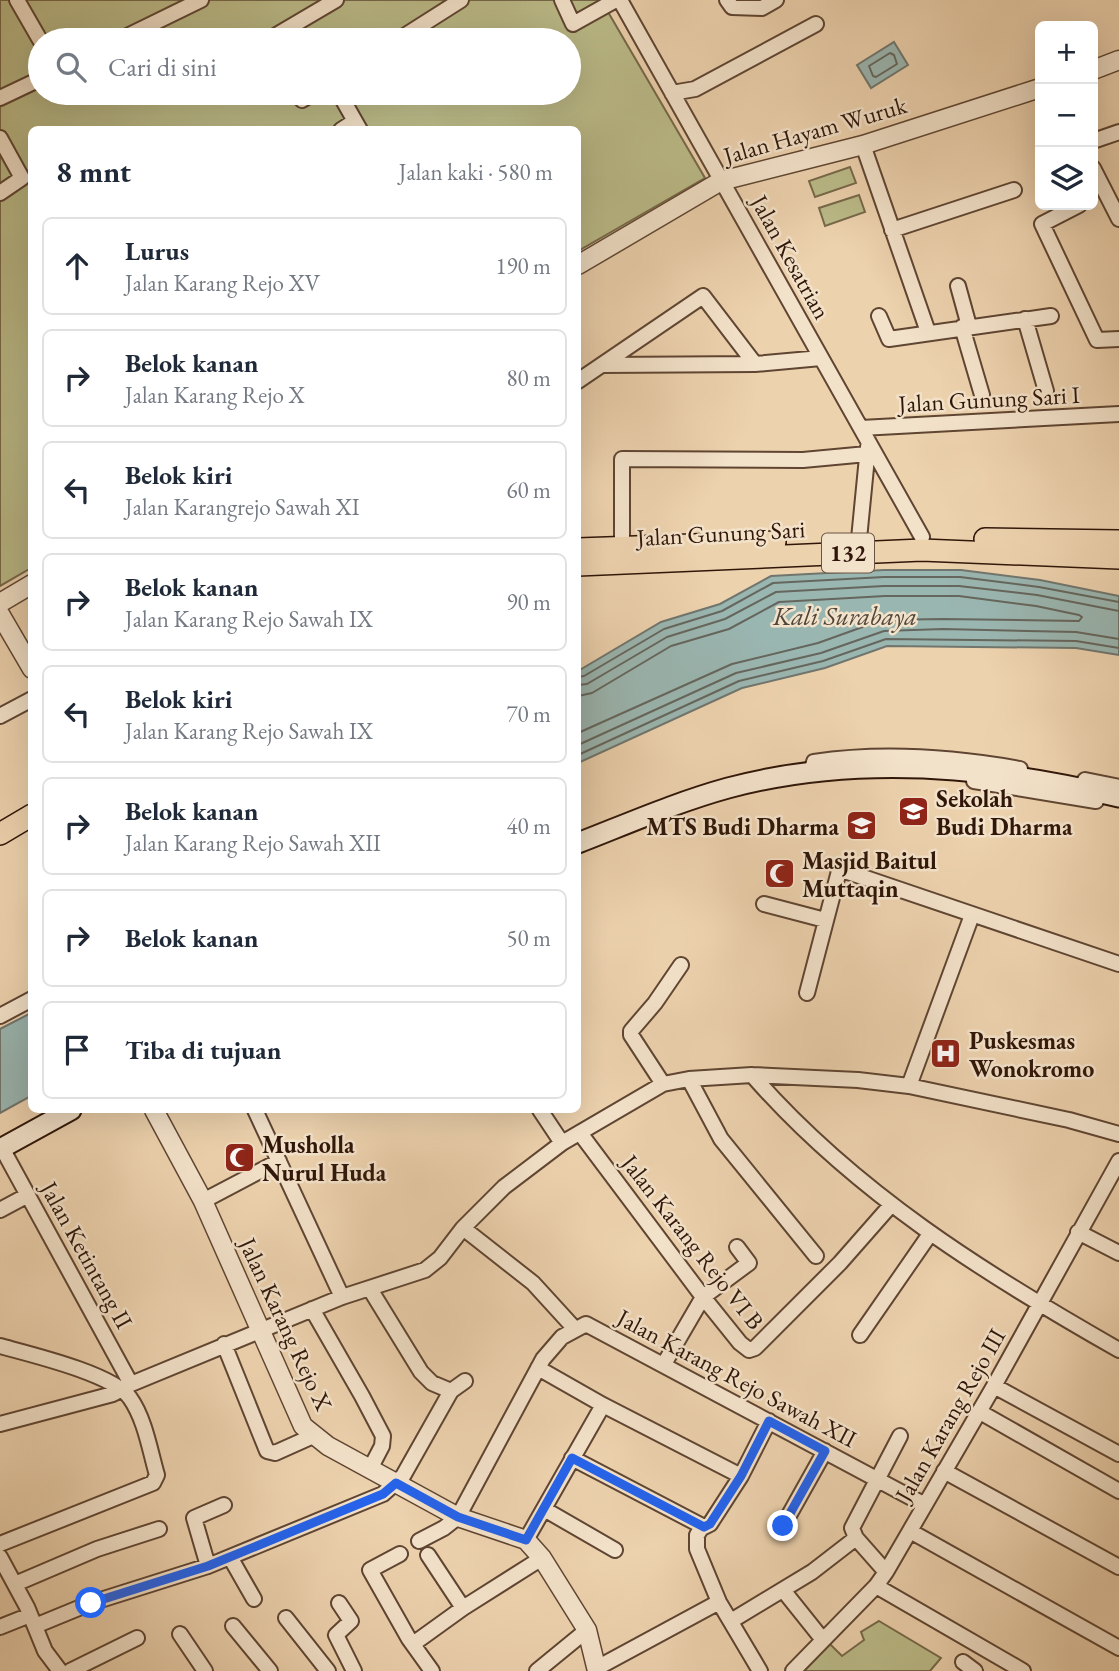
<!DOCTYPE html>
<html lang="id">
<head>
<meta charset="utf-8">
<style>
  :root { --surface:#fff; --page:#f6f6f7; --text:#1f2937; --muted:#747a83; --line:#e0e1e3 }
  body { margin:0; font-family:"EB Garamond",serif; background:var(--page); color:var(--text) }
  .controls { position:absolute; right:21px; top:21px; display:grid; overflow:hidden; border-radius:10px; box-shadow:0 7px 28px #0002 }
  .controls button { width:63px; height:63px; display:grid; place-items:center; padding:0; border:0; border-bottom:2px solid var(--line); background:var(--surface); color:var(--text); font:35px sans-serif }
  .stop { position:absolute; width:21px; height:21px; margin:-16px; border:5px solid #2563eb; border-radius:50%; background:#fff }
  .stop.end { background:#2563eb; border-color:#fff; box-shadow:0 2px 7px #0008 }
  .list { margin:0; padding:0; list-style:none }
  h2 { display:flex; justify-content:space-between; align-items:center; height:91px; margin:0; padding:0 28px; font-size:30px }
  h2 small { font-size:23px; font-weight:400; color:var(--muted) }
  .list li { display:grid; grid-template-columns:46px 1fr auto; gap:21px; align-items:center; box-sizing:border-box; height:98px; margin:0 14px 14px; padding:0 14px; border:2px solid var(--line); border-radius:10px }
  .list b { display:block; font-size:26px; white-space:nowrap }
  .list p { margin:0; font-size:23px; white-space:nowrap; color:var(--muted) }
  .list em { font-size:23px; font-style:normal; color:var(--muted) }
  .icon { flex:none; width:38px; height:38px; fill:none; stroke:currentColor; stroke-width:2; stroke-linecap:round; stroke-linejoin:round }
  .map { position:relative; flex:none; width:1119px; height:1671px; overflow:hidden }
  .search { position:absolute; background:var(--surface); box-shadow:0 7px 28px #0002; left:28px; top:28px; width:553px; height:77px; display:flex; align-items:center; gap:18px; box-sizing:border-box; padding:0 24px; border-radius:38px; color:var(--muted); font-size:26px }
  .panel { position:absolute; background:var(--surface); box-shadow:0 7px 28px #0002; left:28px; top:126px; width:553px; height:987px; border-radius:10px }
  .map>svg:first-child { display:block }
</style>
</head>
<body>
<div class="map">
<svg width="1119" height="1671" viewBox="0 0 1119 1671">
  <rect width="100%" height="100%" fill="#edd2ae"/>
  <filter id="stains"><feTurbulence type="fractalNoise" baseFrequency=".00286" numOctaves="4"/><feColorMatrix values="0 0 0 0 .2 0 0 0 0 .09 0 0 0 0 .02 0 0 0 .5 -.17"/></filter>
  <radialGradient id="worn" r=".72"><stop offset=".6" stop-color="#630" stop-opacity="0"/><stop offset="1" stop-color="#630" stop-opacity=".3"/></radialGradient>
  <!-- green -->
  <path fill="#bbbb89" stroke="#766849" stroke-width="2" fill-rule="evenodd" d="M 0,0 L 601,0 L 705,178 L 578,251 L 578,130 L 32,130 L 31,568 L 0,586 ZM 40,40 L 569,40 L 569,93 L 40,93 Z
    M 850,167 L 856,183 L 815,197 L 809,181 Z
    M 859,195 L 865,212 L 825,226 L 819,208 Z
    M 879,1621 L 941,1658 L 930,1671 L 798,1671 L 830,1644 L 842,1656 L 864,1640 L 861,1632 Z"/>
  <!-- water -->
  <path fill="#9ab6b1" stroke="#70766e" stroke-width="2" d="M 894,42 L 908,65 L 871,88 L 857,65 Z
    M 884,570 L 961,570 L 1040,580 L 1119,596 L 1119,655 L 1076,648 L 887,646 L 825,668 L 742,688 L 578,763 L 578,671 L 661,622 L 720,604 L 771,576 Z
    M 31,1013 L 31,1096 L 0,1113 L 0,1029 Z"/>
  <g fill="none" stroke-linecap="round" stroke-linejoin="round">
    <!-- shore -->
    <path stroke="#65665d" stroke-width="2" d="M 890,53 L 894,55 L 897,64 L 876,77 L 873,76 L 869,66 Z
      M 578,677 L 584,676 L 664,629 L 722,611 L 773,583 L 884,577 L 960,577 L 1039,587 L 1119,602
      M 578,685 L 587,684 L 667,637 L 725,619 L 776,592 L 884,586 L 959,586 L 1037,595 L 1119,611
      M 578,696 L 592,693 L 671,646 L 729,629 L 779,602 L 885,596 L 959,596 L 1036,606 L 1079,615 L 1082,617 L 1079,621 L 943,619 L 882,620 L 818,643 L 732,664 L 578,733
      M 578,745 L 736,673 L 821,653 L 884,631 L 943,629 L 1076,632 L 1119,639
      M 578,755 L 739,681 L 823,661 L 886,639 L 1076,641 L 1119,648"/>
    <defs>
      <path id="minor" d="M 17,0 L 40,40
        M 562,0 L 573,24 L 616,0
        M 620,0 L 922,537
        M 727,0 L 732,7 L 762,8 L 776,0
        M 119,40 L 201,0
        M 268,40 L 336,0
        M 398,40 L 461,0
        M 296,93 L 302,100 L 314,93
        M 339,93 L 360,130
        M 672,93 L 695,89 L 816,24
        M 0,98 L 40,79
        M 341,130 L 355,121
        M 0,138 L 22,178 L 0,193
        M 1093,141 L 1119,132
        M 863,145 L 928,332
        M 1093,168 L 1119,219
        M 1079,205 L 1042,224 L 1097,340 L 1119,339
        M 892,230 L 1014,190
        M 958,286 L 969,326
        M 879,316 L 889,339 L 1051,316
        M 1025,319 L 1046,391
        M 962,327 L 982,395
        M 602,365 L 755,364
        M 578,381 L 703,296 L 755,364 L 821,358
        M 861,428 L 1119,414
        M 859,539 L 868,447
        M 622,547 L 622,459 L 803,460 L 867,454
        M 0,716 L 32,699
        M 811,773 L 814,762 C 881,752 953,757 1020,769
        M 1085,780 L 1119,787
        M 974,781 L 1096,801
        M 764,904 L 825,920
        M 807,993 L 839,871 L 842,870 L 1119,964
        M 0,1016 L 32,999
        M 752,1075 C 854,1192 985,1274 1119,1350
        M 689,1079 L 721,1139 L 816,1256
        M 663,1084 L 631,1035 L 631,1031 L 655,1003 L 681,965
        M 909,1086 L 972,915
        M 255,1110 L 342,1297
        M 540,1110 L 562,1143
        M 580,1133 L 703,1297 L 740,1343 L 749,1350 L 755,1348 L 840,1263 L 891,1205
        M 2,1148 L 131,1384
        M 203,1201 L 279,1161
        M 0,1210 L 28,1195
        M 463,1228 L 533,1283 L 575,1329
        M 1078,1232 L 1119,1253
        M 370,1289 L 421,1372 L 432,1383 L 451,1391
        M 312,1309 L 362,1396 L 383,1436 L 382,1446 L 370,1469
        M 860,1335 L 930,1234
        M 224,1344 L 267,1451 L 275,1453 L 313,1436
        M 0,1346 C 29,1354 114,1374 130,1398 C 145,1419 150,1451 157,1475 L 153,1483 L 0,1544
        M 664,1364 L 703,1297 L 749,1263 L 737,1247
        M 538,1368 L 603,1405 L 741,1476
        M 994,1386 L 1119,1454
        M 980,1412 L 1119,1491
        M 0,1424 L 113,1394 L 131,1384 L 342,1297 L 425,1270 L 440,1258 L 463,1228 L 504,1187 L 562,1143 L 663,1084 L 689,1079 L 752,1075 L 858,1080 L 909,1086 L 1069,1120 L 1119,1134
        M 572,1458 L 704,1527 L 710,1524 L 741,1476 L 769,1421
        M 944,1471 L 1119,1567
        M 544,1509 L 615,1550
        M 783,1526 L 825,1451
        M 702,1527 L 697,1535 L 697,1549 L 719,1602 L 760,1671
        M 910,1531 L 1119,1648
        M 526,1540 L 603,1405
        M 419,1541 L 444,1528 L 458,1517 L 543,1359 L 562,1337 L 586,1324 L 925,1505
        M 400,1554 L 370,1570 L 409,1639 L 432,1671
        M 428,1555 L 463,1608 L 542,1558
        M 0,1557 L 27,1607 L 45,1651 L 60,1671
        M 230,1557 L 254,1599
        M 208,1566 L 194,1518 L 224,1505
        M 886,1572 L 856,1538 L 852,1528 L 900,1436
        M 15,1584 L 97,1549 L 159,1529
        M 876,1586 L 1023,1671
        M 783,1590 L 823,1640
        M 339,1603 L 351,1621 L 336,1635 L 354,1671
        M 286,1618 L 328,1671
        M 731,1621 L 812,1572 L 856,1538
        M 35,1626 L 91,1603 L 208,1566 L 383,1494 L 403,1476 L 451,1391 L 465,1381
        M 233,1626 L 270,1671
        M 0,1627 L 30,1615
        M 180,1634 L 205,1671
        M 413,1644 L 463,1608
        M 963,1662 L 975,1671
        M 597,1668 L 719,1602
        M 70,1671 L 137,1638
        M 537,1671 L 587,1630
        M 793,1671 L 876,1586 L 886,1572 L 994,1386 L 1119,1161"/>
      <path id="tertiary" d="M 1093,70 L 1119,60
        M 578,265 L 721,181 L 863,145 L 1040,88
        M 0,603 L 32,584
        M 0,614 L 32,669
        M 154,1110 L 203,1201 L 303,1426 L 328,1446 L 458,1517 L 526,1540 L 542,1558 L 587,1630 L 597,1671"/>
      <path id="secondary" d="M 578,843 C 627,824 677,802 728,788 C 855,754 992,766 1119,797
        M 0,1149 L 71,1110"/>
      <path id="primary" d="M 985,539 L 1119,541
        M 578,549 L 775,542
        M 578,565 L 922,550 L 1119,558
        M 0,834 L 32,815"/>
    </defs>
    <!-- minor casing -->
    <use href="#minor" stroke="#5f4532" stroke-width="18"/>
    <!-- tertiary casing -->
    <use href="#tertiary" stroke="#5f4532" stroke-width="21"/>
    <!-- secondary casing -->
    <use href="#secondary" stroke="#301609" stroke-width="23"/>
    <!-- primary casing -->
    <use href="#primary" stroke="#301609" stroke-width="24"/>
    <!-- minor -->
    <use href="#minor" stroke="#f3e2ca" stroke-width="14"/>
    <!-- tertiary -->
    <use href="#tertiary" stroke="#f3e2ca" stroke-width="18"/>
    <!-- secondary -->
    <use href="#secondary" stroke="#f3e2ca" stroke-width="19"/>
    <!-- primary -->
    <use href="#primary" stroke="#edd2ae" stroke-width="21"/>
  </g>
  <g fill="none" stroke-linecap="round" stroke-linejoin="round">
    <!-- route -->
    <path stroke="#2563eb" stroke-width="9" d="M 91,1603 L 208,1566 L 383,1494 L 396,1483 L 458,1517 L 526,1540 L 572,1458 L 704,1527 L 710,1524 L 741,1476 L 769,1421 L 825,1451 L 783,1526"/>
  </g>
  <!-- icons -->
  <defs>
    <symbol id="school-square" viewBox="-11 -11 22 22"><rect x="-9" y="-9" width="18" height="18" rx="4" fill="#8f2418" stroke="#f3e2ca"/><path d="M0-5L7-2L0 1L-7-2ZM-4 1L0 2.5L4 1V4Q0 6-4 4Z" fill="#fff"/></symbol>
    <symbol id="mosque-square" viewBox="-11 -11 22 22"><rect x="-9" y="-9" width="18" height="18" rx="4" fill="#8f2418" stroke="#f3e2ca"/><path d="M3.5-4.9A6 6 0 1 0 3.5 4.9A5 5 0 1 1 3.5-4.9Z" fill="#fff"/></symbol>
    <symbol id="hospital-square" viewBox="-11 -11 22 22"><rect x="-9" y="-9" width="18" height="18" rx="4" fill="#8f2418" stroke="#f3e2ca"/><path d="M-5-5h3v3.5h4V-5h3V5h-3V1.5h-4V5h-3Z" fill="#fff"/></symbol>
  </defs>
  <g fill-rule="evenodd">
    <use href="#school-square" x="896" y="794" width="35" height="35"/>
    <use href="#school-square" x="844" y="808" width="35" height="35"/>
    <use href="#mosque-square" x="762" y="856" width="35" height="35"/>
    <use href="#hospital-square" x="928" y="1036" width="35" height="35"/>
    <use href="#mosque-square" x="222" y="1140" width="35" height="35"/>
  </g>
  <g text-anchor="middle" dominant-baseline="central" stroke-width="5" stroke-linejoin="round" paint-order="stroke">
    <!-- shield labels -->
    <rect fill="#f3e2ca" stroke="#6a5343" stroke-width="2" x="822" y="533.5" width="52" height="39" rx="5"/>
    <g font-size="23" font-weight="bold" fill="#301609">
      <text x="848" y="553">132</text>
    </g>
    <!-- street labels -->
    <g font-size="24" fill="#301609" stroke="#f3e2ca">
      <text transform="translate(815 130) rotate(-16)">Jalan Hayam Wuruk</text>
      <text transform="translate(791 257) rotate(61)">Jalan Kesatrian</text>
      <text transform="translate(989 399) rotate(-3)">Jalan Gunung Sari I</text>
      <text transform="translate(721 533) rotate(-3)">Jalan Gunung Sari</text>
      <text transform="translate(693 1242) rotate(52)">Jalan Karang Rejo VI B</text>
      <text transform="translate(87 1255) rotate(61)">Jalan Ketintang II</text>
      <text transform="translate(286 1324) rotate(65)">Jalan Karang Rejo X</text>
      <text transform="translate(737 1378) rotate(28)">Jalan Karang Rejo Sawah XII</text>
      <text transform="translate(950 1415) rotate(-60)">Jalan Karang Rejo III</text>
    </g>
    <!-- poi labels -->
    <g font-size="24" font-weight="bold" fill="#301609" stroke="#f3e2ca" text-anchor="start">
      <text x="936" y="798">Sekolah<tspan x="936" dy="28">Budi Dharma</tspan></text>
      <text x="839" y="826" text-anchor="end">MTS Budi Dharma</text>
      <text x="802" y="860">Masjid Baitul<tspan x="802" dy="28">Muttaqin</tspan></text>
      <text x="969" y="1040">Puskesmas<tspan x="969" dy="28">Wonokromo</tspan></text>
      <text x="262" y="1144">Musholla<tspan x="262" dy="28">Nurul Huda</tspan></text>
    </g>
    <!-- water labels -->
    <g font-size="26" font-style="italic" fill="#50463b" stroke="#f3e2ca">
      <text x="845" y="616">Kali Surabaya</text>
    </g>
  </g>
  <rect width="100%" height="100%" filter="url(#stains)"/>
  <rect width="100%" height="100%" fill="url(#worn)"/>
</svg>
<div class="controls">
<button>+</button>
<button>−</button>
<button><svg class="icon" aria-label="layers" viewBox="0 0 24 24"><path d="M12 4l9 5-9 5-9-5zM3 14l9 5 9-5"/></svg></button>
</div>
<div class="stop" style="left:91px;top:1603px"></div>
<div class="stop end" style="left:783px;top:1526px"></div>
<div class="search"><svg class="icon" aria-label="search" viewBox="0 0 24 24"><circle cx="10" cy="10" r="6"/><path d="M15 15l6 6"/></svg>Cari di sini</div>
<section class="panel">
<h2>8 mnt<small>Jalan kaki · 580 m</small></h2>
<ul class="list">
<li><svg class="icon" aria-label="ahead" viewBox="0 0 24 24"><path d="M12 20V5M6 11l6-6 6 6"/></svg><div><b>Lurus</b><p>Jalan Karang Rejo XV</p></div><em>190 m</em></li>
<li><svg class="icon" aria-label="right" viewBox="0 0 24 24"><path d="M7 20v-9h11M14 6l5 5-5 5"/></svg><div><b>Belok kanan</b><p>Jalan Karang Rejo X</p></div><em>80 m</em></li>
<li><svg class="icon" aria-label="left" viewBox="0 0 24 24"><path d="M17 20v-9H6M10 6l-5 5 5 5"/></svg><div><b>Belok kiri</b><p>Jalan Karangrejo Sawah XI</p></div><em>60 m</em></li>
<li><svg class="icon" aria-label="right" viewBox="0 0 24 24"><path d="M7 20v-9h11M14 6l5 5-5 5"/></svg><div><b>Belok kanan</b><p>Jalan Karang Rejo Sawah IX</p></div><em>90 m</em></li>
<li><svg class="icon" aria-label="left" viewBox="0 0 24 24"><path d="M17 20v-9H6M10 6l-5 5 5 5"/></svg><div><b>Belok kiri</b><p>Jalan Karang Rejo Sawah IX</p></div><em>70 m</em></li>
<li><svg class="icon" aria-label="right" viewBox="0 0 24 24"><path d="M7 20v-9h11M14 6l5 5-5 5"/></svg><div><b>Belok kanan</b><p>Jalan Karang Rejo Sawah XII</p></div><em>40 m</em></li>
<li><svg class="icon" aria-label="right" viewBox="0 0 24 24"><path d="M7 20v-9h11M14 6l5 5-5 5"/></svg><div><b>Belok kanan</b></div><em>50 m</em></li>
<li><svg class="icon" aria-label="arrive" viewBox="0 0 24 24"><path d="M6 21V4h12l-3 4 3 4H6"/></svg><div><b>Tiba di tujuan</b></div></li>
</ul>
</section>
</div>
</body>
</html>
